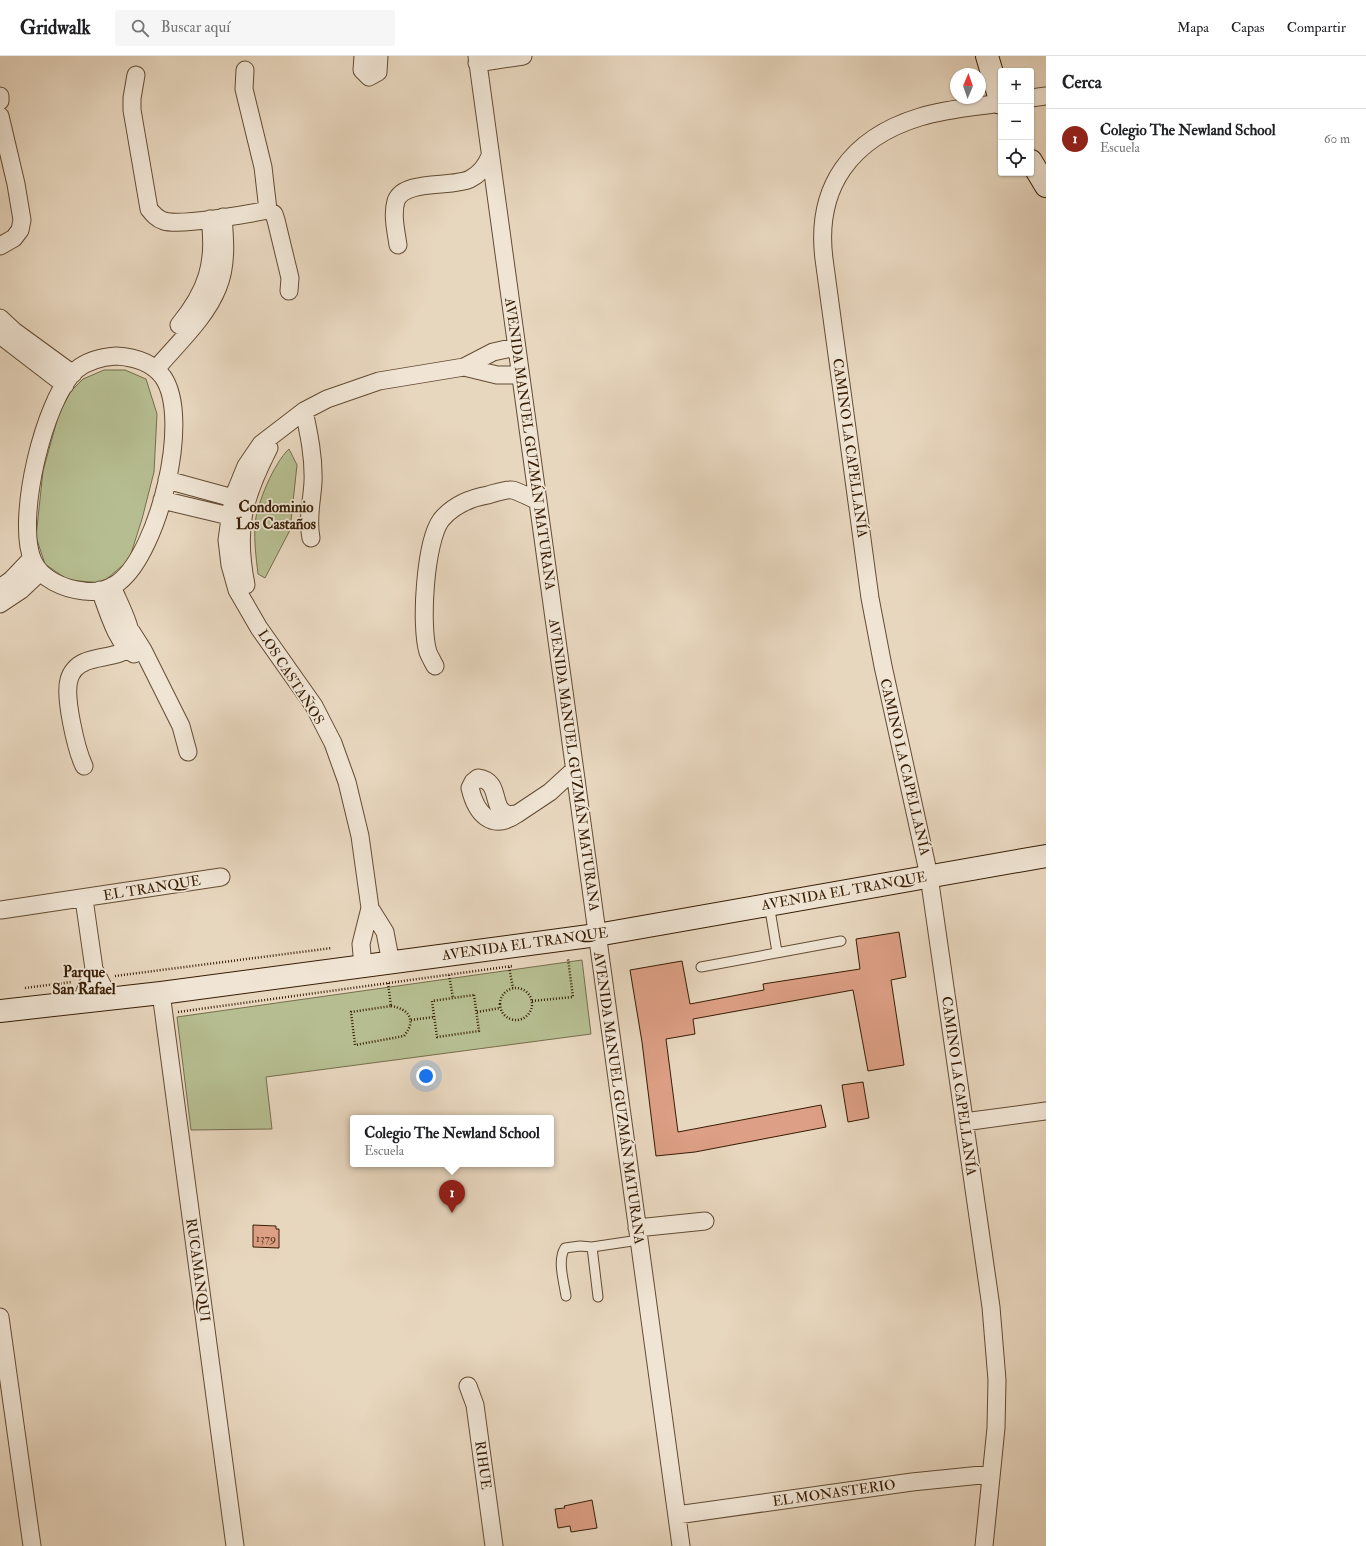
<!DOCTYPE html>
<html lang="es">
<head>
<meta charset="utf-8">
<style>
  :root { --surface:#fff; --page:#f6f6f6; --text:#202124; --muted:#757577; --line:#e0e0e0; --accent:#8f2418 }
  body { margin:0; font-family:"IM FELL Double Pica",serif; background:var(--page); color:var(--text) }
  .controls { position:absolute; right:12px; top:12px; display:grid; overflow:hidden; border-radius:4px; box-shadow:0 1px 3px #0004 }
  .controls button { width:36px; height:36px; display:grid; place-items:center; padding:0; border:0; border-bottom:1px solid var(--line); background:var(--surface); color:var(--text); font:20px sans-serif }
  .compass { position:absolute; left:950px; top:12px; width:36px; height:36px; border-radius:50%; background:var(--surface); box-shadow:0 1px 3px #0004; rotate:2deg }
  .you { position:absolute; left:426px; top:1020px; width:14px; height:14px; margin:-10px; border:3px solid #fff; border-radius:50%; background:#1a73e8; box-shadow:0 0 0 6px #1a73e833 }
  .badge { display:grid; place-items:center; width:26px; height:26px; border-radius:50%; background:var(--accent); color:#fff; font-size:13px; font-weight:700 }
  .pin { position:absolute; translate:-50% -33px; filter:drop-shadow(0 1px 2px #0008) }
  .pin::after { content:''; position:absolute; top:21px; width:14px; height:12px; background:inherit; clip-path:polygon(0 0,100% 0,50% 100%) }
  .popup { position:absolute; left:350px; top:1059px; width:204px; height:52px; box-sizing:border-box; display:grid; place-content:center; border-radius:4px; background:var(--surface); filter:drop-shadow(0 1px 3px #0005); font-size:13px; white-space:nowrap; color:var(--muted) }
  .popup b { font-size:15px; color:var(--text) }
  .popup::after { content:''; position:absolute; left:50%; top:100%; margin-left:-8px; border:8px solid transparent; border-top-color:var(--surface) }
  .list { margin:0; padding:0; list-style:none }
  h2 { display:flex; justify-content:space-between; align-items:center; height:52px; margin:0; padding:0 16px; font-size:17px }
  h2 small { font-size:13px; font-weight:400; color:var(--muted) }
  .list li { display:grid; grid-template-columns:26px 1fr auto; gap:12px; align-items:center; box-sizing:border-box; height:60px; padding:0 16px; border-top:1px solid var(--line) }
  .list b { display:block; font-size:15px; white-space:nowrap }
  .list p { margin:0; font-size:13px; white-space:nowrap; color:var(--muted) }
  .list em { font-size:13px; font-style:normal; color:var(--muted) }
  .icon { flex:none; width:22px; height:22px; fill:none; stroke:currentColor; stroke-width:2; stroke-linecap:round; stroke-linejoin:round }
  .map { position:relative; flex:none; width:1046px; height:1490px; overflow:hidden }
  header { display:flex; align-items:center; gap:24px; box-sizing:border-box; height:56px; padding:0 20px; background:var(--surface); border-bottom:1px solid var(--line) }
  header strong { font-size:19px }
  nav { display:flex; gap:22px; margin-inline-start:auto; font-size:14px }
  .search { width:280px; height:36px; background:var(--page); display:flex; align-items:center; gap:10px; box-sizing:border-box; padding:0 14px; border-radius:4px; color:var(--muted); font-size:15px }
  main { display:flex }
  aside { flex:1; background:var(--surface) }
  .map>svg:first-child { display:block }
</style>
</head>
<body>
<header>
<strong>Gridwalk</strong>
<div class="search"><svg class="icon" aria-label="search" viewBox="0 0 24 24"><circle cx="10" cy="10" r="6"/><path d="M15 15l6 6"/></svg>Buscar aquí</div>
<nav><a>Mapa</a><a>Capas</a><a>Compartir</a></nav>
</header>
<main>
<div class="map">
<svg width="1046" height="1490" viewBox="0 0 1046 1490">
  <rect width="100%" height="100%" fill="#e8d7bf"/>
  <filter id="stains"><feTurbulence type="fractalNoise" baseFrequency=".005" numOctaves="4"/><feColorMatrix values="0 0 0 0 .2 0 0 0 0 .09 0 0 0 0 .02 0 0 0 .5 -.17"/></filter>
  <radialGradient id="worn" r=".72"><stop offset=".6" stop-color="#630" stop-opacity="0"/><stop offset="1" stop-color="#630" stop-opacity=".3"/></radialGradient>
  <!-- green -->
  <path fill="#b6be91" stroke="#766d4a" d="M 104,314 L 125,314 L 146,323 L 157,358 L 154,416 L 142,463 L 129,504 L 102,527 L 68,524 L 45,508 L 36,481 L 43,415 L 59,357 L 71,335 L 83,323 Z
    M 289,393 L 297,409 L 290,474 L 265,522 L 258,518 C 256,501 254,485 255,468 C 257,447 274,407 289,393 Z
    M 582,904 L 591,978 L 266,1021 L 272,1073 L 191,1074 L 177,961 Z"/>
  <!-- building -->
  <path fill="#dd9f85" stroke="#371c03" d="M 899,876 L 906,921 L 891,924 L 904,1009 L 868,1015 L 853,934 L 693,963 L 695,978 L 666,983 L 678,1076 L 821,1049 L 826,1071 L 695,1096 L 656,1100 L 642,986 L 630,914 L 682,905 L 690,948 L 764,934 L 763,928 L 860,913 L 856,883 Z
    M 863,1026 L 869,1062 L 848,1066 L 842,1029 Z
    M 253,1169 L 276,1170 L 276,1173 L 279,1173 L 279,1192 L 253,1191 Z
    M 592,1444 L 597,1472 L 571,1476 L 570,1470 L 558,1472 L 555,1453 L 565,1452 L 564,1450 Z"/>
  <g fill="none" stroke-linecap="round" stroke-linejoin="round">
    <defs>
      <path id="service" d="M 769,848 L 777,896
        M 701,911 L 841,885
        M 592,1191 L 598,1241
        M 566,1240 C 564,1226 557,1204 565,1192 L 580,1190 L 592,1191 L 639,1184"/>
      <path id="minor" d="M 363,0 L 362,14 L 369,21 L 378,16 L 379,0
        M 477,0 L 681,1490
        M 477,7 L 523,0
        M 245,14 L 244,33 L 263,111 L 268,154
        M 136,19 L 132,42 L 132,54 L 149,153 C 153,158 157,163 164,165 C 181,170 248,158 268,154 L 274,158 L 276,164 L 290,222 L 289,235
        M 1031,42 L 1046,40
        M 0,45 L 0,40
        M 0,60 L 16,128 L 22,164 L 20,174 L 14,182 L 0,190
        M 398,189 C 396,175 392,159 396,145 C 404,123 452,132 470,123 C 480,118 486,110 490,100
        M 0,262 L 14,275 L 73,318
        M 179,269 C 207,235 216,207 210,163
        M 0,279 L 65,329
        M 116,300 C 134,301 152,306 163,321 C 192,363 158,496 119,526 C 109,534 95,537 84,535 C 64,533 41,523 33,505 C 15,465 44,342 76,314 C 88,304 102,301 116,300 Z
        M 464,311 L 493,296 L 516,291
        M 156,313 C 177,288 206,262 218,231 C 227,209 225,184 223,161
        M 304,355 C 309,378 314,402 313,426 C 312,445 307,463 311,482
        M 167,424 L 233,442 L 239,451
        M 162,444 L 229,460 L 240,457
        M 246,529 C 235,472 243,443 269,392
        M 0,532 L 11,524 L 32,502
        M 100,534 C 107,552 117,589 134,598
        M 0,548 L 21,534 L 40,516
        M 131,575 L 143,594 L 181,670 L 188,696
        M 435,610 C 433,606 430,601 428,596 C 420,570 425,486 441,464 C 453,449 471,442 488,439 C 495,437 506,433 512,434 C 518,435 531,442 538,445
        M 84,710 C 76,693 64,641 69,624 C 71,616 77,609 85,606 C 96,600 124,601 130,590 C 136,577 117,544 112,530
        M 478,722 C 502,725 490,752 507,758 C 509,759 514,758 517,758 C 491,776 476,757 470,732 L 473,726 Z
        M 517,758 L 550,736 L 574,714
        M 84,843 L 94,913 L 109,942
        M 370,852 L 385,876 L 391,907
        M 1,854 L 221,821
        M 363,910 L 361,888 L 370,852 L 360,780 L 347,726 L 333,687 L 314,650 L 259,572 L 237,534 L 230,509 L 227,484 L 233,442 L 246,410 L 261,388 L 304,355 L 327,343 L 379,325 L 464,311 L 497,319 L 520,319
        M 161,937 L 235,1490
        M 81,946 L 94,913
        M 964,1066 L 1046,1055
        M 637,1172 L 705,1165
        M 0,1261 L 32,1490
        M 468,1330 L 475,1349 L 494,1490
        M 677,1459 L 912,1426 L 991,1418
        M 984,1490 L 996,1372 L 997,1324 L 991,1251 L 929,820 L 883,610 L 870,542 L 824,203 C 815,131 851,82 920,61 C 946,53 974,51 1001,47"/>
      <path id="secondary" d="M 987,0 L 1001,47
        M 1031,105 L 1046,130
        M 0,955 L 161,937 L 597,879 L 1046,800"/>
    </defs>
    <!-- service casing -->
    <use href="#service" stroke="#634b32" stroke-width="11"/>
    <!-- minor casing -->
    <use href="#minor" stroke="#634b32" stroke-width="19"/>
    <!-- secondary casing -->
    <use href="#secondary" stroke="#371c03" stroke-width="24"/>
    <!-- path -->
    <path stroke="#371c03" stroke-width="2.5" stroke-dasharray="1 2" stroke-linecap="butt" d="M 509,911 L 513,932
      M 449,919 L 453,942
      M 115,920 L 332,892
      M 388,927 L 391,950
      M500 948a16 16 0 1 1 32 0a16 16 0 1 1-32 0Z
      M 25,932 L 72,926
      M 474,939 L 479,975 L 437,981 L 432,945 Z
      M 532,945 L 573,941 L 568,903
      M 391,950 C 409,953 417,964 404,980 L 355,989 L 351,956 Z
      M 178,956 L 512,910
      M 477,956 L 500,952
      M 411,964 L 434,961"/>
    <!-- service -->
    <use href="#service" stroke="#f0e5d5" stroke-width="9"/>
    <!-- minor -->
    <use href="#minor" stroke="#f0e5d5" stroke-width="17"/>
    <!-- secondary -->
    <use href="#secondary" stroke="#f0e5d5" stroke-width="22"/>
  </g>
  <g text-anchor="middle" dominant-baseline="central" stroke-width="3.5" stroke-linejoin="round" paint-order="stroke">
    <!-- number labels -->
    <g font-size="12" fill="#603d24">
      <text x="266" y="1182">1379</text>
    </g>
    <!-- street labels -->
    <g font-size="14" fill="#371c03" stroke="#f0e5d5">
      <text transform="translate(530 388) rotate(82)">AVENIDA MANUEL GUZMÁN MATURANA</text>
      <text transform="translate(850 392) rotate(82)">CAMINO LA CAPELLANÍA</text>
      <text transform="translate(291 621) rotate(57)">LOS CASTAÑOS</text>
      <text transform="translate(574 709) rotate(82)">AVENIDA MANUEL GUZMÁN MATURANA</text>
      <text transform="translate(905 711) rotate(77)">CAMINO LA CAPELLANÍA</text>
      <text transform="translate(152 832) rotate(-9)">EL TRANQUE</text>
      <text transform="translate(844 835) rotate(-10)">AVENIDA EL TRANQUE</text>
      <text transform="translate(525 888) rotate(-8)">AVENIDA EL TRANQUE</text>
      <text transform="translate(959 1030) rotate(82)">CAMINO LA CAPELLANÍA</text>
      <text transform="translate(619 1042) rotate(82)">AVENIDA MANUEL GUZMÁN MATURANA</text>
      <text transform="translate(198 1214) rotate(82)">RUCAMANQUI</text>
      <text transform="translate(483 1409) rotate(82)">RIHUE</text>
      <text transform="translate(834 1437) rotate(-8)">EL MONASTERIO</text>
    </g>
    <!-- neighbourhood labels -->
    <g font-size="15" font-weight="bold" fill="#371c03" stroke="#f0e5d5">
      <text x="276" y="451">Condominio<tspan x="276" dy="17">Los Castaños</tspan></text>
      <text x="84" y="916">Parque<tspan x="84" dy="17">San Rafael</tspan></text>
    </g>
  </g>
  <rect width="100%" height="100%" filter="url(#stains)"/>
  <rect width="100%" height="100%" fill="url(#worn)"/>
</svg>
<div class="controls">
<button>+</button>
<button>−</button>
<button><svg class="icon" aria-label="locate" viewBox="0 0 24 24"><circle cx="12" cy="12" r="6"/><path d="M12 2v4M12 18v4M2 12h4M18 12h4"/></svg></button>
</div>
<svg class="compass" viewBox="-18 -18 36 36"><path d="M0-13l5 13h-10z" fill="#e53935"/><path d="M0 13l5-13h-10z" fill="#757577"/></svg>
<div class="you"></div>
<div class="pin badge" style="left:452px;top:1157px">1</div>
<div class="popup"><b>Colegio The Newland School</b>Escuela</div>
</div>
<aside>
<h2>Cerca<small></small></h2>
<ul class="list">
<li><span class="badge">1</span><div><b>Colegio The Newland School</b><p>Escuela</p></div><em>60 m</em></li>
</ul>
</aside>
</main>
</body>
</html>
